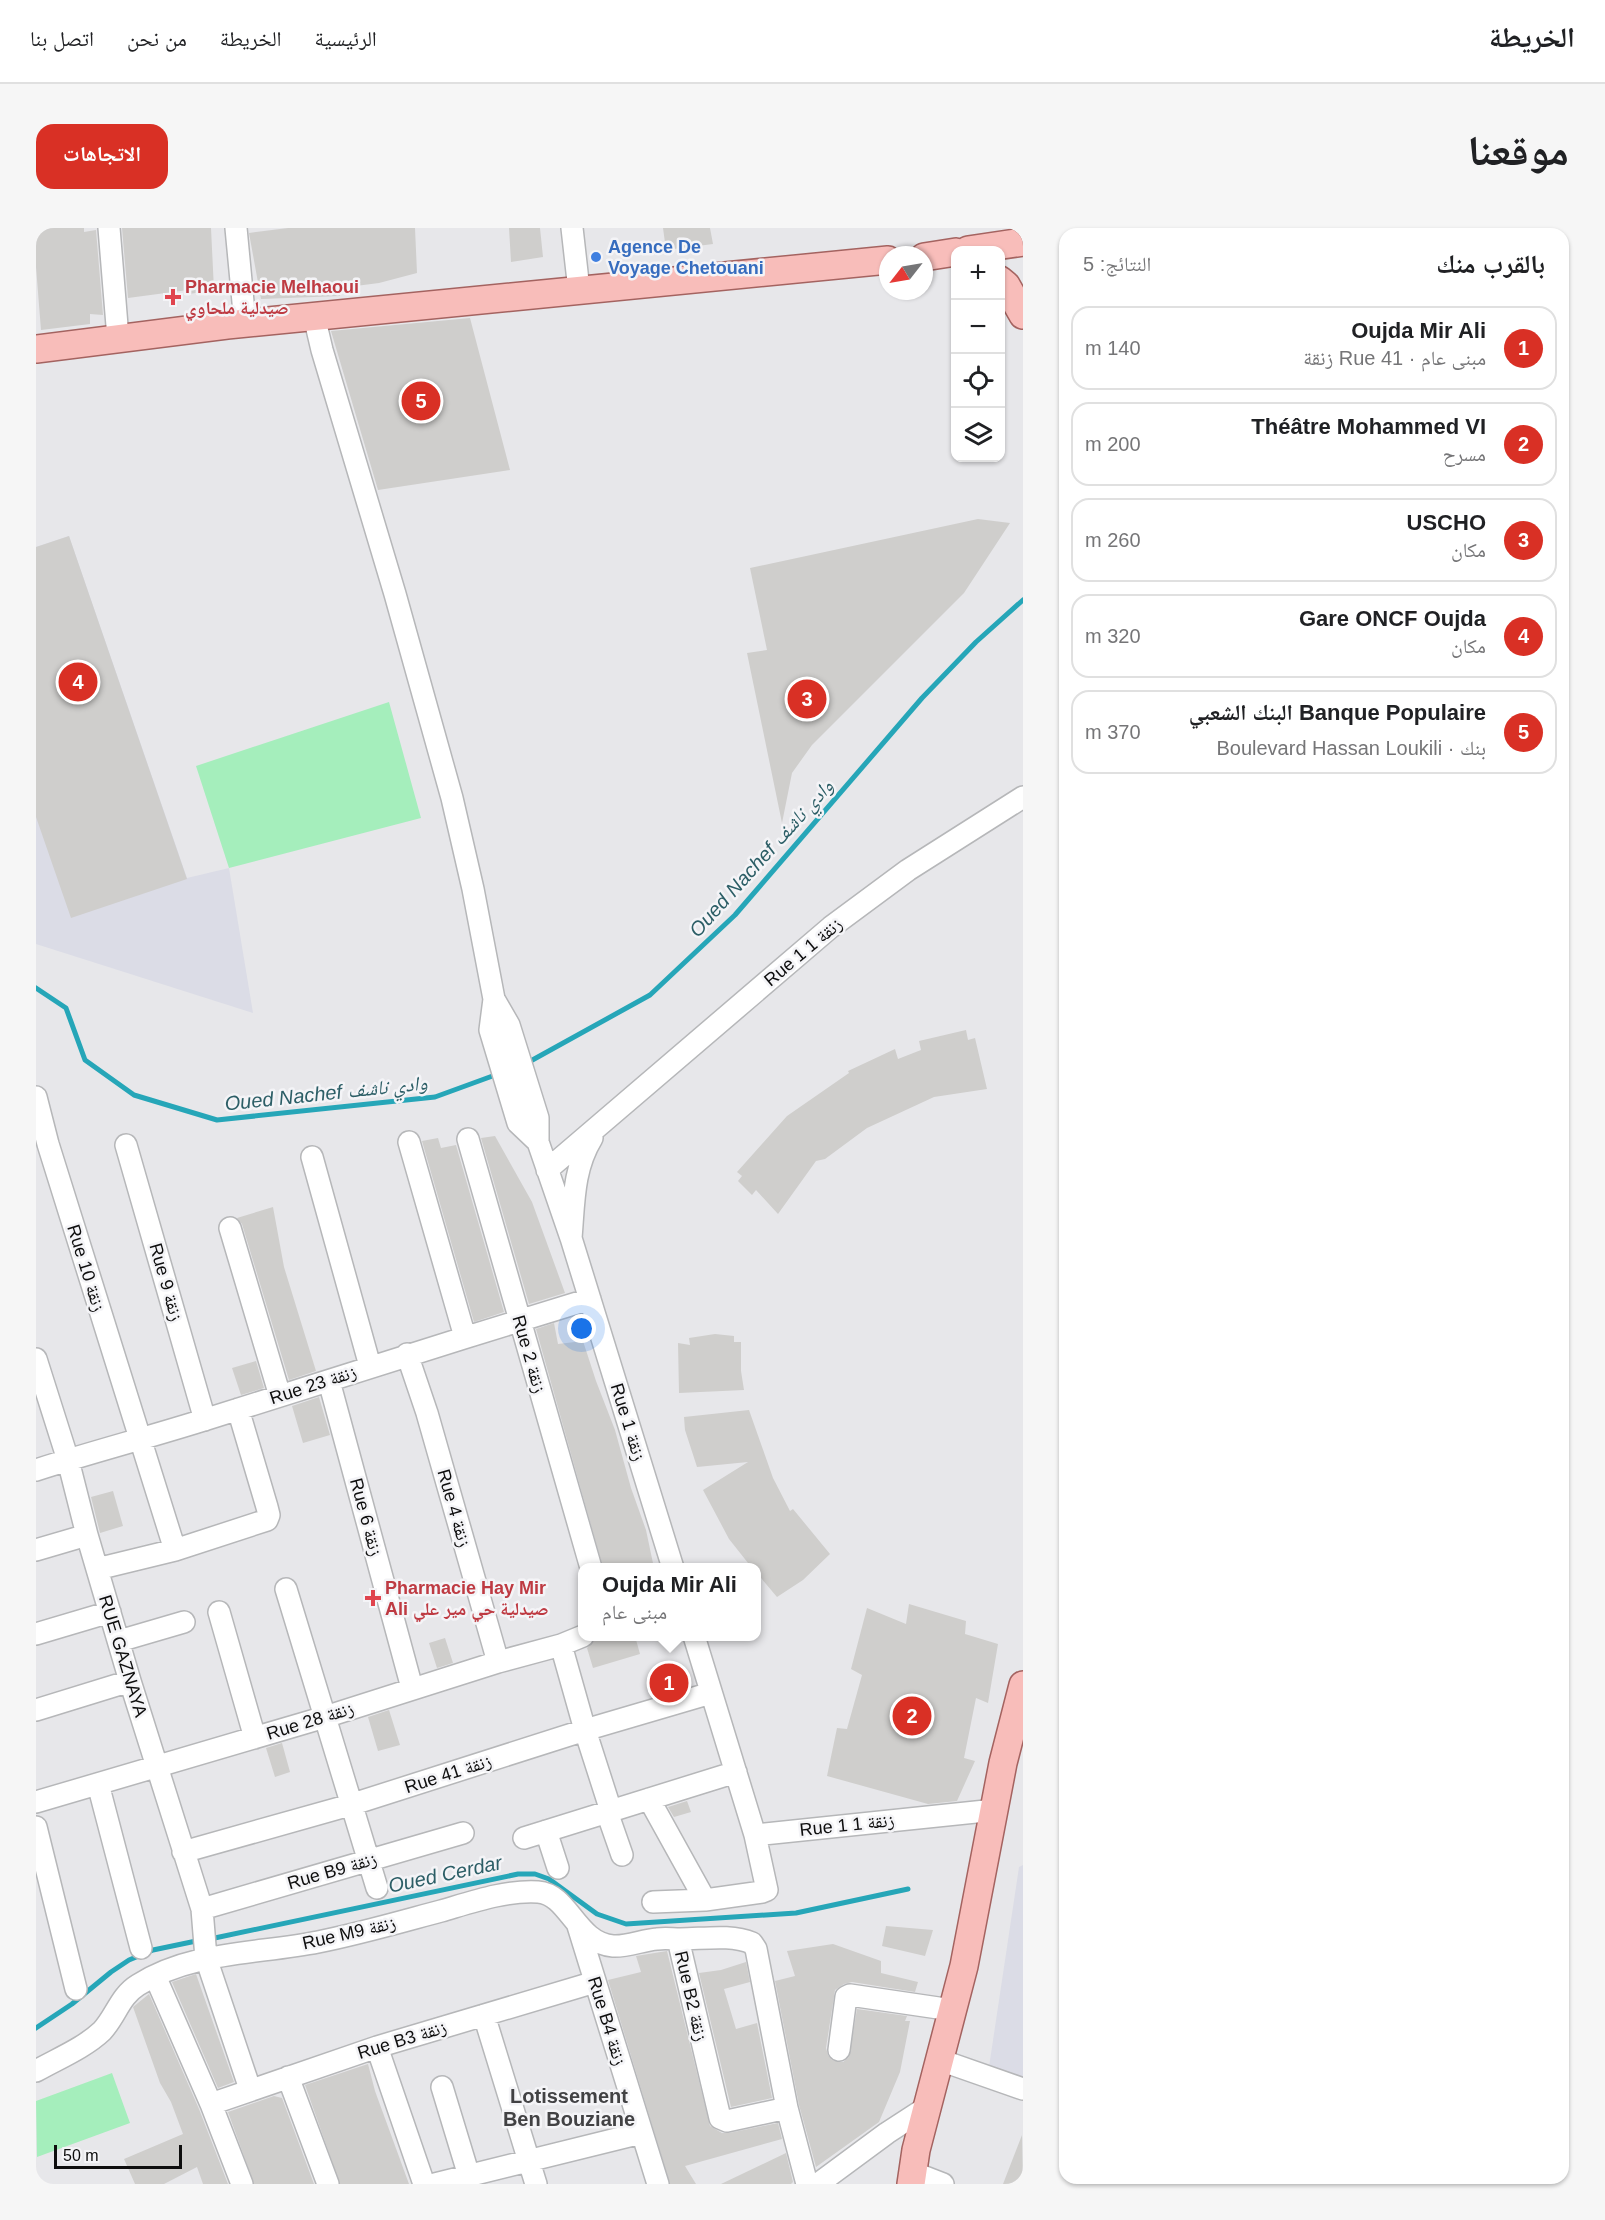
<!DOCTYPE html>
<html lang="ar">
<head>
<meta charset="utf-8">
<style>
  :root { --surface:#fff; --page:#f6f6f6; --text:#202124; --muted:#757577; --line:#e0e0e0; --accent:#d93025 }
  body { margin:0; font-family:Arial,"Noto Naskh Arabic",sans-serif; background:var(--page); color:var(--text); direction:rtl }
  .controls { position:absolute; right:18px; top:18px; display:grid; overflow:hidden; border-radius:12px; box-shadow:0 2px 4px #0004 }
  .controls button { width:54px; height:54px; display:grid; place-items:center; padding:0; border:0; border-bottom:2px solid var(--line); background:var(--surface); color:var(--text); font:30px sans-serif }
  .compass { position:absolute; left:843px; top:18px; width:54px; height:54px; border-radius:50%; background:var(--surface); box-shadow:0 2px 4px #0004; rotate:239deg }
  .scale { position:absolute; left:18px; bottom:15px; width:128px; box-sizing:border-box; padding-left:6px; border:3px solid #0e0e0e; border-top:0; font-size:16px; line-height:21px; white-space:nowrap; color:#0e0e0e; -webkit-text-stroke:4px #f4f4f7; paint-order:stroke }
  .you { position:absolute; left:546px; top:1101px; width:21px; height:21px; margin:-15px; border:4px solid #fff; border-radius:50%; background:#1a73e8; box-shadow:0 0 0 9px #1a73e833 }
  .badge { display:grid; place-items:center; width:39px; height:39px; border-radius:50%; background:var(--accent); color:#fff; font-size:20px; font-weight:700 }
  .pin { position:absolute; translate:-50% -50%; border:3px solid #fff; box-shadow:0 2px 6px #0006 }
  .popup { position:absolute; left:542px; top:1335px; width:183px; height:78px; box-sizing:border-box; display:grid; place-content:center; border-radius:12px; background:var(--surface); filter:drop-shadow(0 2px 4px #0005); font-size:20px; white-space:nowrap; color:var(--muted) }
  .popup b { font-size:22px; color:var(--text) }
  .popup::after { content:''; position:absolute; left:50%; top:100%; margin-left:-12px; border:12px solid transparent; border-top-color:var(--surface) }
  .list { margin:0; padding:0; list-style:none }
  h2 { display:flex; justify-content:space-between; align-items:center; height:78px; margin:0; padding:0 24px; font-size:26px }
  h2 small { font-size:20px; font-weight:400; color:var(--muted) }
  .list li { display:grid; grid-template-columns:39px 1fr auto; gap:18px; align-items:center; box-sizing:border-box; height:84px; margin:0 12px 12px; padding:0 12px; border:2px solid var(--line); border-radius:18px }
  .list b { display:block; font-size:22px; white-space:nowrap }
  .list p { margin:0; font-size:20px; white-space:nowrap; color:var(--muted) }
  .list em { font-size:20px; font-style:normal; color:var(--muted) }
  .icon { flex:none; width:33px; height:33px; fill:none; stroke:currentColor; stroke-width:2; stroke-linecap:round; stroke-linejoin:round }
  .map { position:relative; flex:none; width:987px; height:1956px; overflow:hidden; direction:ltr; border-radius:18px }
  header { display:flex; align-items:center; gap:36px; box-sizing:border-box; height:84px; padding:0 30px; background:var(--surface); border-bottom:2px solid var(--line) }
  header strong { font-size:28px }
  nav { display:flex; gap:33px; margin-inline-start:auto; font-size:21px }
  .intro { display:flex; align-items:center; justify-content:space-between; box-sizing:border-box; height:144px; padding:0 36px }
  h1 { margin:0; font-size:42px }
  .button { padding:15px 27px; border-radius:18px; background:var(--accent); color:#fff; font-size:21px; font-weight:700 }
  main { display:flex; gap:36px; padding:0 36px }
  aside { flex:1; background:var(--surface); border-radius:18px; box-shadow:0 2px 4px #0004 }
  .map>svg:first-child { display:block }
</style>
</head>
<body>
<header>
<strong>الخريطة</strong>
<nav><a>الرئيسية</a><a>الخريطة</a><a>من نحن</a><a>اتصل بنا</a></nav>
</header>
<div class="intro"><h1>موقعنا</h1><a class="button">الاتجاهات</a></div>
<main>
<aside>
<h2>بالقرب منك<small>النتائج: 5</small></h2>
<ul class="list">
<li><span class="badge">1</span><div><b>Oujda Mir Ali</b><p>مبنى عام · Rue 41 زنقة</p></div><em>140 m</em></li>
<li><span class="badge">2</span><div><b>Théâtre Mohammed VI</b><p>مسرح</p></div><em>200 m</em></li>
<li><span class="badge">3</span><div><b>USCHO</b><p>مكان</p></div><em>260 m</em></li>
<li><span class="badge">4</span><div><b>Gare ONCF Oujda</b><p>مكان</p></div><em>320 m</em></li>
<li><span class="badge">5</span><div><b>Banque Populaire البنك الشعبي</b><p>بنك · Boulevard Hassan Loukili</p></div><em>370 m</em></li>
</ul>
</aside>
<div class="map">
<svg width="987" height="1956" viewBox="0 0 987 1956">
  <rect width="100%" height="100%" fill="#e7e7ea"/>
  <!-- built -->
  <path fill="#dbdce6" d="M 33,308 L 151,650 L 193,640 L 217,785 L 0,716 L 0,319 Z
    M 987,1637 L 987,1851 L 953,1839 L 983,1639 Z"/>
  <!-- green -->
  <path fill="#a5eebc" d="M 353,474 L 385,590 L 193,640 L 160,538 Z
    M 76,1845 L 94,1895 L 1,1929 L 0,1873 Z"/>
  <g fill="none" stroke-linecap="round" stroke-linejoin="round">
    <!-- stream -->
    <path stroke="#26a6b8" stroke-width="5" d="M 0,760 L 30,780 L 49,832 L 98,867 L 181,892 L 399,869 L 462,846
      M 491,835 L 614,767 L 699,687 L 886,470 L 940,414 L 987,372
      M 174,1711 L 482,1646 L 499,1646 L 513,1651 L 561,1686 L 590,1696 L 760,1685 L 872,1661
      M 0,1800 L 36,1776 L 75,1744 L 93,1732 L 117,1722 L 165,1712"/>
  </g>
  <!-- building -->
  <path fill="#cfcecc" d="M 0,0 L 48,0 L 48,4 L 60,2 L 67,87 L 54,86 L 54,96 L 5,102 L 0,39 Z
    M 86,0 L 175,0 L 178,62 L 153,66 L 152,62 L 92,70 Z
    M 252,0 L 379,0 L 381,45 L 343,55 L 304,60 L 304,68 L 225,71 L 213,5 Z
    M 473,0 L 504,0 L 507,29 L 475,34 Z
    M 627,0 L 674,0 L 677,16 L 630,22 Z
    M 434,90 L 474,242 L 342,262 L 295,103 Z
    M 942,291 L 974,295 L 928,365 L 776,517 L 756,545 L 746,595 L 711,425 L 731,422 L 714,340 Z
    M 33,308 L 151,651 L 35,690 L 0,589 L 0,319 Z
    M 930,802 L 932,812 L 939,810 L 951,861 L 898,869 L 831,900 L 789,931 L 780,933 L 742,986 L 720,962 L 716,967 L 702,953 L 706,948 L 701,944 L 751,888 L 813,845 L 812,843 L 859,821 L 862,831 L 885,822 L 883,813 Z
    M 459,908 L 496,974 L 529,1065 L 493,1076 L 445,910 Z
    M 402,910 L 405,920 L 420,917 L 468,1084 L 438,1094 L 386,913 Z
    M 237,979 L 248,1039 L 280,1143 L 253,1152 L 206,996 L 201,990 Z
    M 518,1095 L 522,1116 L 547,1113 L 560,1153 L 579,1202 L 595,1260 L 610,1302 L 618,1340 L 567,1340 L 500,1101 Z
    M 679,1106 L 698,1108 L 698,1114 L 705,1114 L 705,1143 L 708,1162 L 643,1165 L 642,1115 L 654,1117 L 653,1110 Z
    M 220,1133 L 228,1160 L 205,1167 L 196,1140 Z
    M 283,1169 L 294,1207 L 267,1215 L 256,1178 Z
    M 713,1182 L 737,1250 L 754,1283 L 757,1281 L 794,1326 L 767,1352 L 741,1369 L 720,1344 L 720,1340 L 716,1340 L 693,1311 L 667,1262 L 712,1234 L 661,1239 L 649,1202 L 648,1189 Z
    M 77,1263 L 87,1298 L 64,1305 L 55,1269 Z
    M 873,1376 L 930,1393 L 929,1406 L 962,1416 L 952,1475 L 940,1470 L 928,1530 L 939,1533 L 921,1573 L 892,1576 L 791,1548 L 801,1500 L 811,1501 L 826,1447 L 815,1441 L 831,1380 L 870,1396 Z
    M 570,1408 L 599,1408 L 604,1426 L 557,1440 L 551,1420 L 559,1412 Z
    M 409,1410 L 417,1435 L 401,1440 L 393,1415 Z
    M 353,1482 L 364,1517 L 342,1523 L 332,1489 Z
    M 246,1515 L 254,1544 L 239,1549 L 230,1520 Z
    M 651,1573 L 655,1584 L 638,1589 L 632,1579 Z
    M 850,1698 L 897,1702 L 889,1728 L 846,1718 Z
    M 797,1716 L 845,1733 L 845,1745 L 882,1754 L 879,1764 L 816,1754 L 808,1756 L 799,1762 L 790,1820 L 792,1827 L 796,1832 L 807,1834 L 813,1829 L 821,1781 L 871,1788 L 869,1793 L 874,1793 L 864,1844 L 843,1894 L 780,1939 L 763,1877 L 739,1753 L 759,1748 L 751,1723 Z
    M 631,1723 L 674,1898 L 686,1905 L 693,1905 L 742,1895 L 746,1911 L 649,1938 L 660,1956 L 634,1956 L 572,1752 L 605,1744 L 600,1728 Z
    M 710,1734 L 714,1754 L 688,1761 L 700,1801 L 721,1795 L 736,1870 L 695,1879 L 663,1745 L 685,1742 Z
    M 160,1746 L 198,1854 L 182,1860 L 136,1754 Z
    M 113,1766 L 163,1881 L 192,1956 L 167,1956 L 161,1939 L 128,1956 L 99,1956 L 88,1931 L 147,1906 L 135,1874 L 124,1855 L 97,1779 Z
    M 332,1836 L 339,1863 L 373,1956 L 304,1956 L 269,1857 Z
    M 238,1868 L 246,1870 L 278,1956 L 218,1956 L 192,1884 Z
    M 986,1907 L 987,1956 L 967,1956 Z
    M 750,1925 L 757,1954 L 755,1956 L 685,1956 Z"/>
  <g fill="none" stroke-linecap="round" stroke-linejoin="round">
    <defs>
      <path id="minor" d="M 73,0 L 82,110
        M 200,0 L 209,95
        M 536,0 L 543,62
        M 278,88 L 286,122 L 359,366 L 416,570 L 437,661 L 458,771 L 473,797 L 502,890 L 502,914 L 535,1010
        M 458,771 L 454,802 L 482,895 L 502,914
        M 0,869 L 12,916 L 139,1322
        M 556,910 C 537,941 538,975 535,1010 L 637,1340
        M 432,911 L 555,1340
        M 373,914 L 429,1109
        M 90,917 L 169,1192
        M 276,929 L 334,1138
        M 511,942 L 795,699 L 872,642 L 987,569
        M 194,1000 L 244,1168
        M 371,1126 L 391,1185 L 462,1434
        M 0,1131 L 32,1232 L 51,1307 L 94,1453 L 166,1681 L 170,1730 L 214,1861
        M 293,1153 L 376,1460
        M 0,1242 C 56,1224 114,1209 171,1191 C 298,1151 426,1110 554,1071
        M 0,1322 L 51,1307
        M 61,1341 L 139,1322 L 231,1292 L 233,1287 L 231,1279 L 202,1181
        M 250,1361 L 341,1660
        M 183,1384 L 219,1510
        M 0,1406 L 74,1384
        M 83,1413 L 148,1394
        M 525,1417 L 549,1502 L 575,1583
        M 0,1482 L 94,1453
        M 62,1556 L 105,1720
        M 613,1571 L 669,1672
        M 0,1574 L 289,1489 L 462,1434 L 525,1417 L 547,1408
        M 571,1584 L 586,1627
        M 0,1599 L 40,1761
        M 510,1603 L 522,1640
        M 719,1607 L 959,1582
        M 488,1610 L 700,1544
        M 147,1624 L 314,1577 L 549,1502 L 675,1465
        M 617,1674 L 669,1672 L 726,1664 L 731,1662 L 719,1607 L 658,1408
        M 166,1681 L 427,1605
        M 542,1698 L 622,1956
        M 642,1711 L 684,1890 L 691,1893 L 751,1880
        M 119,1748 L 175,1876 L 206,1956
        M 448,1787 L 500,1956
        M 341,1819 L 388,1956
        M 803,1822 L 810,1769 L 814,1767 L 916,1782
        M 904,1832 L 987,1861
        M 0,1843 C 21,1831 48,1820 66,1803 C 80,1788 84,1768 102,1757 C 155,1723 222,1726 282,1714 C 323,1706 364,1694 405,1683 C 436,1674 470,1662 502,1664 C 533,1666 540,1715 577,1718 C 591,1719 607,1712 621,1711 C 629,1710 637,1711 644,1711 C 667,1711 695,1706 716,1715 L 720,1721 L 751,1880 L 771,1956
        M 252,1849 L 292,1956
        M 406,1859 L 433,1948
        M 175,1876 L 341,1819 L 559,1754
        M 876,1944 L 907,1956
        M 399,1956 L 605,1905
        M 782,1956 L 851,1905 L 891,1879"/>
      <path id="major" d="M 932,22 L 987,14
        M 888,29 L 920,24
        M 964,52 L 970,57 L 987,87
        M 0,121 L 191,97 L 852,32
        M 875,1956 L 880,1922 L 928,1738 L 967,1535 L 987,1457"/>
    </defs>
    <!-- minor casing -->
    <use href="#minor" stroke="#b6b7b9" stroke-width="24"/>
    <!-- major casing -->
    <use href="#major" stroke="#a46360" stroke-width="30"/>
    <!-- minor -->
    <use href="#minor" stroke="#fff" stroke-width="21"/>
    <!-- major -->
    <use href="#major" stroke="#f8bdba" stroke-width="27"/>
  </g>
  <!-- markers -->
  <circle fill="#3f7fe0" stroke="#f4f4f7" stroke-width="2" cx="560" cy="29" r="6"/>
  <g fill="#e0444e" stroke="#f4f4f7" stroke-width="2">
    <path d="M134 60h6v6h6v6h-6v6h-6v-6h-6v-6h6z"/>
    <path d="M334 1361h6v6h6v6h-6v6h-6v-6h-6v-6h6z"/>
  </g>
  <g text-anchor="middle" dominant-baseline="central" stroke-width="5" stroke-linejoin="round" paint-order="stroke">
    <!-- shop labels -->
    <g font-size="18" font-weight="bold" fill="#366cbe" stroke="#f4f4f7" text-anchor="start">
      <text x="572" y="19">Agence De<tspan x="572" dy="21">Voyage Chetouani</tspan></text>
    </g>
    <!-- health labels -->
    <g font-size="18" font-weight="bold" fill="#be3a42" stroke="#f4f4f7" text-anchor="start">
      <text x="149" y="59">Pharmacie Melhaoui<tspan x="149" dy="21">صيدلية ملحاوي</tspan></text>
      <text x="349" y="1360">Pharmacie Hay Mir<tspan x="349" dy="21">Ali صيدلية حي مير علي</tspan></text>
    </g>
    <!-- street labels -->
    <g font-size="18" fill="#0e0e0e" stroke="#f4f4f7">
      <text transform="translate(767 724) rotate(-40)">Rue 1 زنقة 1</text>
      <text transform="translate(50 1040) rotate(73)">Rue 10 زنقة</text>
      <text transform="translate(130 1054) rotate(74)">Rue 9 زنقة</text>
      <text transform="translate(493 1126) rotate(74)">Rue 2 زنقة</text>
      <text transform="translate(277 1157) rotate(-18)">Rue 23 زنقة</text>
      <text transform="translate(592 1194) rotate(73)">Rue زنقة 1</text>
      <text transform="translate(418 1280) rotate(74)">Rue 4 زنقة</text>
      <text transform="translate(330 1289) rotate(75)">Rue 6 زنقة</text>
      <text transform="translate(87 1428) rotate(73)">RUE GAZNAYA</text>
      <text transform="translate(274 1493) rotate(-17)">Rue 28 زنقة</text>
      <text transform="translate(412 1546) rotate(-18)">Rue 41 زنقة</text>
      <text transform="translate(811 1597) rotate(-6)">Rue 1 زنقة 1</text>
      <text transform="translate(296 1643) rotate(-16)">Rue B9 زنقة</text>
      <text transform="translate(313 1705) rotate(-13)">Rue M9 زنقة</text>
      <text transform="translate(655 1768) rotate(77)">Rue B2 زنقة</text>
      <text transform="translate(571 1793) rotate(73)">Rue B4 زنقة</text>
      <text transform="translate(366 1812) rotate(-17)">Rue B3 زنقة</text>
    </g>
    <!-- water labels -->
    <g font-size="20" font-style="italic" fill="#2c5e66" stroke="#f4f4f7">
      <text transform="translate(725 630) rotate(-48)">Oued Nachef وادي ناشف</text>
      <text transform="translate(290 865) rotate(-6)">Oued Nachef وادي ناشف</text>
      <text transform="translate(409 1646) rotate(-12)">Oued Cerdar</text>
    </g>
    <!-- neighbourhood labels -->
    <g font-size="20" font-weight="bold" fill="#424244" stroke="#f4f4f7">
      <text x="533" y="1868">Lotissement<tspan x="533" dy="23">Ben Bouziane</tspan></text>
    </g>
  </g>
</svg>
<div class="controls">
<button>+</button>
<button>−</button>
<button><svg class="icon" aria-label="locate" viewBox="0 0 24 24"><circle cx="12" cy="12" r="6"/><path d="M12 2v4M12 18v4M2 12h4M18 12h4"/></svg></button>
<button><svg class="icon" aria-label="layers" viewBox="0 0 24 24"><path d="M12 4l9 5-9 5-9-5zM3 14l9 5 9-5"/></svg></button>
</div>
<svg class="compass" viewBox="-18 -18 36 36"><path d="M0-13l5 13h-10z" fill="#e53935"/><path d="M0 13l5-13h-10z" fill="#757577"/></svg>
<div class="scale">50 m</div>
<div class="you"></div>
<div class="pin badge" style="left:633px;top:1455px">1</div>
<div class="popup"><b>Oujda Mir Ali</b>مبنى عام</div>
<div class="pin badge" style="left:876px;top:1488px">2</div>
<div class="pin badge" style="left:771px;top:471px">3</div>
<div class="pin badge" style="left:42px;top:454px">4</div>
<div class="pin badge" style="left:385px;top:173px">5</div>
</div>
</main>
</body>
</html>
